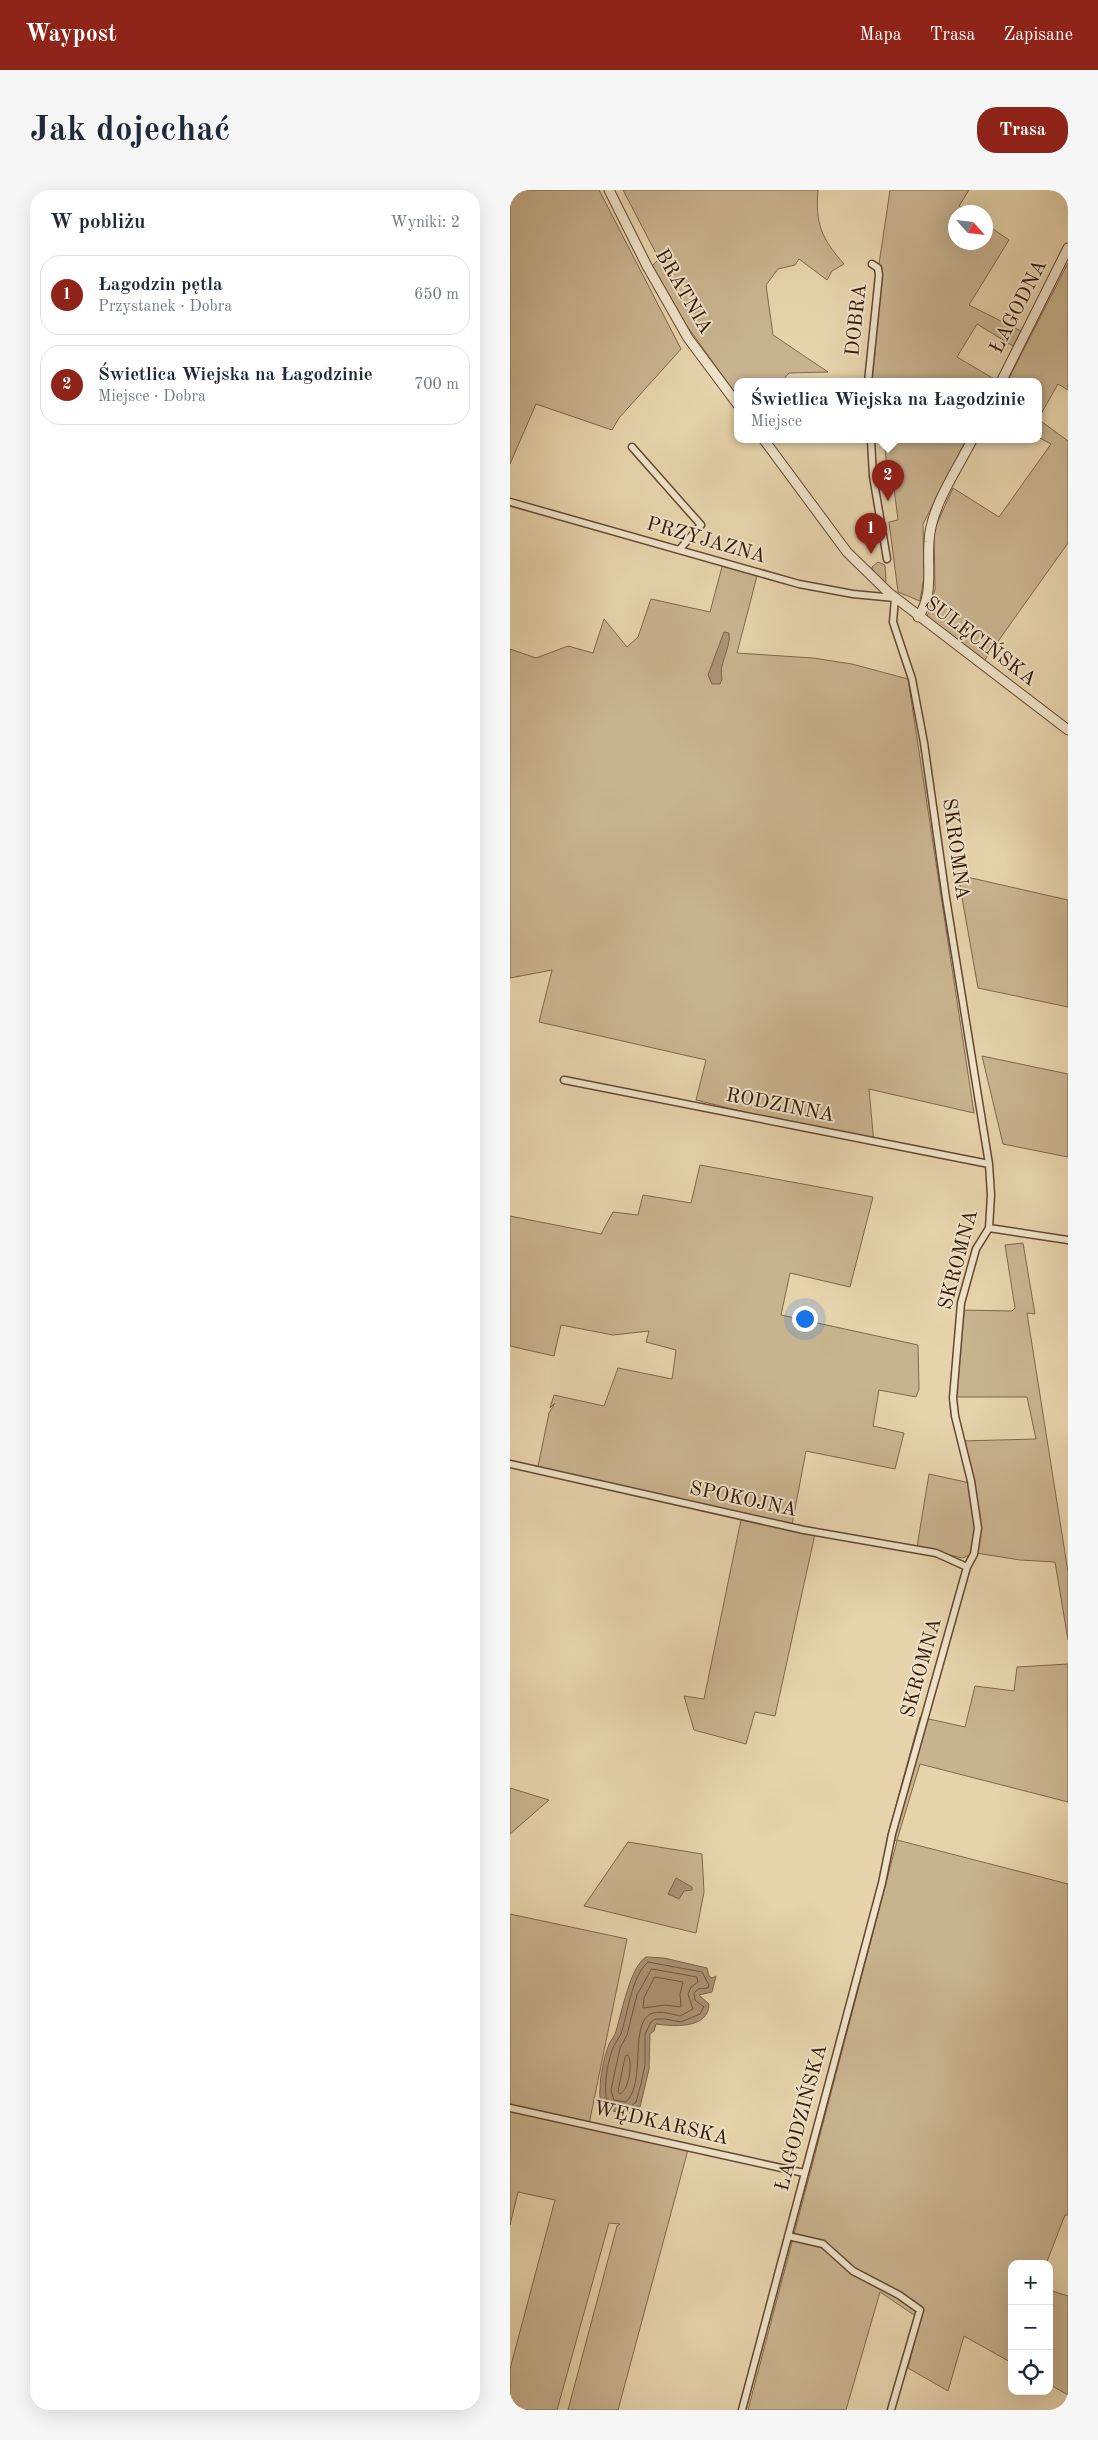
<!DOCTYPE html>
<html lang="pl">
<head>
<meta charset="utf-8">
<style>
  :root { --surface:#fff; --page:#f6f6f7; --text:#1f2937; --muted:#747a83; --line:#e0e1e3; --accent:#8f2418 }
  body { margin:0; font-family:"Old Standard TT",serif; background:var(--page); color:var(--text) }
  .controls { position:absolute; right:15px; bottom:15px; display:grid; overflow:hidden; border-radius:10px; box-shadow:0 5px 20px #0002 }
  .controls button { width:45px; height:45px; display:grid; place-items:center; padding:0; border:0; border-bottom:1px solid var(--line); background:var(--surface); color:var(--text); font:25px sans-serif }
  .compass { position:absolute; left:438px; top:15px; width:45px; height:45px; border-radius:50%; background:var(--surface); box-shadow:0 5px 20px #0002; rotate:117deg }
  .you { position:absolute; left:294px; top:1128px; width:18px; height:18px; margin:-12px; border:4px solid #fff; border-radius:50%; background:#1a73e8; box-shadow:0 0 0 8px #1a73e833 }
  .badge { display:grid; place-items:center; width:32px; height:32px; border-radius:50%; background:var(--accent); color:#fff; font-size:16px; font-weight:700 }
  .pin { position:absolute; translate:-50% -41px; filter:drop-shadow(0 1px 2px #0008) }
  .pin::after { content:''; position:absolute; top:26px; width:18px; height:15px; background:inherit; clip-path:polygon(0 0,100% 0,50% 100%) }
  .popup { position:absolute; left:224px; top:188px; width:308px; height:65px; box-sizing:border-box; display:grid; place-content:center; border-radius:10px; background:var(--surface); filter:drop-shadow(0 1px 4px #0005); font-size:16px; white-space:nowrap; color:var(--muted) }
  .popup b { font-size:19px; color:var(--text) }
  .popup::after { content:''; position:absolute; left:50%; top:100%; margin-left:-10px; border:10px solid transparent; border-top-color:var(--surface) }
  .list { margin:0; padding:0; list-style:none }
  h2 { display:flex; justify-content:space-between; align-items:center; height:65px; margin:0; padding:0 20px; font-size:21px }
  h2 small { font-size:16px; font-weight:400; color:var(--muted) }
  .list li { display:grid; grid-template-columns:32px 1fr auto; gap:15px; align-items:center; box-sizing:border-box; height:80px; margin:0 10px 10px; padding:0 10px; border:1px solid var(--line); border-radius:20px }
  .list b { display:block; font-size:19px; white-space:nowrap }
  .list p { margin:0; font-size:16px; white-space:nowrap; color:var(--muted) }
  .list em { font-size:16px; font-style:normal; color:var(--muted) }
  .icon { flex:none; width:28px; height:28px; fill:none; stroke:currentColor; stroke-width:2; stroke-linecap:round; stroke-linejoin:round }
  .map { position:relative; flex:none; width:558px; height:2220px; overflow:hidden; border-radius:20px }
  header { display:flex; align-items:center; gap:30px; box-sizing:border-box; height:70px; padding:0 25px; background:var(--accent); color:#fff }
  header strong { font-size:24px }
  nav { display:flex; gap:28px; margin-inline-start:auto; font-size:18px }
  .intro { display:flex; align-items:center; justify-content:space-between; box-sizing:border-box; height:120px; padding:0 30px }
  h1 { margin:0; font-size:35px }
  .button { padding:12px 22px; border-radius:20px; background:var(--accent); color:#fff; font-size:18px; font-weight:700 }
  main { display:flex; gap:30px; padding:0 30px }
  aside { flex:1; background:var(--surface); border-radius:20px; box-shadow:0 5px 20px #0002 }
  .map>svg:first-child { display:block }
</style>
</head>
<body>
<header>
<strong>Waypost</strong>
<nav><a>Mapa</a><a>Trasa</a><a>Zapisane</a></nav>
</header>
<div class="intro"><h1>Jak dojechać</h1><a class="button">Trasa</a></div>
<main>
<aside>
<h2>W pobliżu<small>Wyniki: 2</small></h2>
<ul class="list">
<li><span class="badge">1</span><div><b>Łagodzin pętla</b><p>Przystanek · Dobra</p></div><em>650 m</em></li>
<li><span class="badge">2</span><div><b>Świetlica Wiejska na Łagodzinie</b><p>Miejsce · Dobra</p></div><em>700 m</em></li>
</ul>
</aside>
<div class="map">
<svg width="558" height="2220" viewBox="0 0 558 2220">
  <rect width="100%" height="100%" fill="#e6d3ab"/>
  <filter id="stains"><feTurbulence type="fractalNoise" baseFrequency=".004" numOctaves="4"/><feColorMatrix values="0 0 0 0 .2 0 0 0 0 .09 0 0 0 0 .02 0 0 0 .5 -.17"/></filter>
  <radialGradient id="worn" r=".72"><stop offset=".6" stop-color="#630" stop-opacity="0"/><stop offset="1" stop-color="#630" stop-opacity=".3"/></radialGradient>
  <!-- green -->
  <path fill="#c8b38f" stroke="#80664c" d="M 0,0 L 89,0 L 171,159 L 109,228 L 102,240 L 26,214 L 0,274 Z
    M 113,0 L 308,0 C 305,34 312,49 334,74 L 322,81 L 317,90 L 289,69 L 285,75 L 268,79 L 256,95 L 263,145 L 318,182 L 279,183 L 271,192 L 228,192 L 228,207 L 177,136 L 142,76 L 149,69 Z
    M 380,0 L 459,0 L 449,16 L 459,22 L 446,22 L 446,52 L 476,52 L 476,34 L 499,50 L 459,115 L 511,141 L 503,156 L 467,134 L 447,167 L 486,190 L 485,192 L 361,192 L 361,179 L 365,165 L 368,81 Z
    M 558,73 L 558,200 L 548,194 L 528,229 L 558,251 L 558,353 L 474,471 L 417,427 L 425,399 L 424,340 L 443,298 L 489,327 L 541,254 L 528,247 L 528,192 L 497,192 Z
    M 374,250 L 456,250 L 413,334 L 414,387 L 410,411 L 388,402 L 379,332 L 388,330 L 383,290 L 369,291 L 368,281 L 377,277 Z
    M 368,372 L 375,375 L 376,391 L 373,392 L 363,381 L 362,377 Z
    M 213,373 L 248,382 L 227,463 L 303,468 L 342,474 L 398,489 L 464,923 L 359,899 L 364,954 L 186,910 L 196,870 L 29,832 L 42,780 L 0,788 L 0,459 L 26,468 L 58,456 L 83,463 L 94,429 L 117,457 L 128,447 L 141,409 L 200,422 Z
    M 448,685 L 558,710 L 558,817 L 468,798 Z
    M 472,866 L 558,884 L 558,967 L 493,954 Z
    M 190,975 L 363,1007 L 340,1097 L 280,1083 L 271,1125 L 408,1155 L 409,1199 L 406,1207 L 369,1200 L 363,1236 L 394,1243 L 385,1279 L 296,1261 L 281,1340 L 305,1344 L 265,1526 L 245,1522 L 236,1554 L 184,1540 L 174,1506 L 194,1509 L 232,1325 L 27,1281 L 39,1223 L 45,1213 L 40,1218 L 44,1205 L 94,1216 L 108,1178 L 162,1189 L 166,1160 L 136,1152 L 139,1141 L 103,1145 L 51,1135 L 44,1166 L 0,1156 L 0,1026 L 91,1044 L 103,1022 L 128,1025 L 133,1005 L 181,1013 Z
    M 513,1053 L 525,1124 L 517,1123 L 558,1382 L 558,1450 L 545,1372 L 510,1370 L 466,1363 L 452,1368 L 407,1357 L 419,1284 L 460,1293 L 451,1251 L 526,1249 L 517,1207 L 442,1207 L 444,1157 L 450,1120 L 502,1121 L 505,1118 L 495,1055 Z
    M 558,1474 L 558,1612 L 410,1574 L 387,1650 L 558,1694 L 558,2025 L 555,2025 L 536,2074 L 502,2074 L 502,2173 L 454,2146 L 438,2201 L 398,2178 L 410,2129 L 370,2102 L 336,2220 L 238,2220 L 387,1651 L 377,1648 L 410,1527 L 455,1537 L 465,1496 L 504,1501 L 507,1477 Z
    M 0,1598 L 39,1610 L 0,1644 Z
    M 118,1652 L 192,1664 L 194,1702 L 186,1743 L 74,1716 Z
    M 0,1724 L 117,1749 L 79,1934 L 179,1956 L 108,2220 L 58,2220 L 107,2036 L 110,2034 L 99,2033 L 47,2220 L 0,2220 L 0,2179 L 45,2010 L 8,2002 L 0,2035 Z
    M 539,2100 L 558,2106 L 558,2205 L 539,2194 Z"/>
  <!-- water -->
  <path fill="#aa9374" stroke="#7c6249" d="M 214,442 L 219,443 C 221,460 208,473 212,489 L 210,494 L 202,494 L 198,485 Z
    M 166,1688 L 182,1697 L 182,1700 L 174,1701 L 169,1709 L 158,1704 Z
    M 136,1767 L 154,1768 L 197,1778 L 199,1786 L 202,1788 L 206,1786 L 202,1802 L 189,1805 L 199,1814 C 199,1840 161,1836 146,1834 L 144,1841 L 140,1844 L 139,1879 L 130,1917 L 126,1917 L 121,1923 L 109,1923 L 95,1918 C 91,1913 89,1907 90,1900 C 90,1885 94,1868 99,1854 C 101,1850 105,1846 106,1841 C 112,1822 120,1777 136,1767 Z"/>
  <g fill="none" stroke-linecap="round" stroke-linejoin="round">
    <!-- shore -->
    <path stroke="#70563e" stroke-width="1" d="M 138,1772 L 192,1782 L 199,1795 L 198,1798 L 188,1799 L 184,1803 L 185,1810 L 194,1817 L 190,1824 L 171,1832 L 155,1829 L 145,1829 L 141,1832 L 135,1844 L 135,1875 L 131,1894 L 126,1912 L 119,1918 L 98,1914 C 92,1901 98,1866 105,1854 C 107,1850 109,1848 111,1844 C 118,1823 121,1787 138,1772 Z
      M 142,1779 L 187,1787 L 188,1792 L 181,1797 L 178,1804 L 183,1819 L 170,1826 C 161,1824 153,1821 143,1823 C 118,1830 137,1893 116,1912 L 104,1910 L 101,1900 L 110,1858 L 117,1845 L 127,1805 Z
      M 145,1787 L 173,1792 L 170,1804 L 171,1817 L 155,1815 L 133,1818 L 134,1808 Z
      M 118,1865 C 123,1873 119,1900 110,1904 L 108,1901 L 115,1867 Z"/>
    <defs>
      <path id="minor" d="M 358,192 L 369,85 L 368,78 L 362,74
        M 361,250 L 363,286 L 377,369
        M 122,257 L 191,335 L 169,360
        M 0,312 L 289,394 L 343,404 L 385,408 L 383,432 L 402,489 L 414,553 L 436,708 L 479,974 L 481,1005 L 479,1038 L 466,1059 L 451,1113 L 443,1208 L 445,1226 L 461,1291 L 468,1338 L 464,1364 L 457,1377 L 382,1644 L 372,1693 L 232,2220
        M 54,890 L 479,974
        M 479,1038 L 558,1050
        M 0,1274 L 294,1340 L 426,1363 L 457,1377
        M 0,1918 L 294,1983
        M 278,2046 L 313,2054 L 343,2081 L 389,2105 L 410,2120 L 381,2220"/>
      <path id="tertiary" d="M 99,0 L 137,76 L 178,148 L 228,215
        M 491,192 L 558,58
        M 254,250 L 337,362 L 378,402 L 558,540
        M 408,427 C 424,406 417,376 419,352 C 420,318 447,280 462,250"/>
    </defs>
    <!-- minor casing -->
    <use href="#minor" stroke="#634731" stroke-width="9"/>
    <!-- tertiary casing -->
    <use href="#tertiary" stroke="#634731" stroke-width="11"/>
    <!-- minor -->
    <use href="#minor" stroke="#efe2c8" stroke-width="6"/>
    <!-- tertiary -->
    <use href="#tertiary" stroke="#efe2c8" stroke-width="9"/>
  </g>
  <g text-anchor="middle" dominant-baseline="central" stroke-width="4" stroke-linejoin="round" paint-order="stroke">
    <!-- street labels -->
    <g font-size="20" fill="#371808" stroke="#efe2c8">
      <text transform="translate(173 102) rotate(60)">BRATNIA</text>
      <text transform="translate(509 117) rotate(-63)">ŁAGODNA</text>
      <text transform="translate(347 130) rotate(-84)">DOBRA</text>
      <text transform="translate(196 351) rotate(16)">PRZYJAZNA</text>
      <text transform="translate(470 452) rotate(37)">SULĘCIŃSKA</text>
      <text transform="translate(445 659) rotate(82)">SKROMNA</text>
      <text transform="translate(270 916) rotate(11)">RODZINNA</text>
      <text transform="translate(449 1070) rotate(-75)">SKROMNA</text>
      <text transform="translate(233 1310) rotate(12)">SPOKOJNA</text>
      <text transform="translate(412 1478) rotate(-74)">SKROMNA</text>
      <text transform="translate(292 1928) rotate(-75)">ŁAGODZIŃSKA</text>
      <text transform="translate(151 1934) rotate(13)">WĘDKARSKA</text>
    </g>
  </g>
  <rect width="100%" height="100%" filter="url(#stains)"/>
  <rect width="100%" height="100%" fill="url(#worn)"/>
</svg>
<div class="controls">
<button>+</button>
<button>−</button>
<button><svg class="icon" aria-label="locate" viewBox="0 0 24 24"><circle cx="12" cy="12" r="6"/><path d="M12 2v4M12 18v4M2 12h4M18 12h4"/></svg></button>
</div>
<svg class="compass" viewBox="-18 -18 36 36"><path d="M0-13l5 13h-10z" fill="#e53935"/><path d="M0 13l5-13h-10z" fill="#747a83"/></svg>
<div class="you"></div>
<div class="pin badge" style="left:361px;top:364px">1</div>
<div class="pin badge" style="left:378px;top:311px">2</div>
<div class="popup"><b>Świetlica Wiejska na Łagodzinie</b>Miejsce</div>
</div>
</main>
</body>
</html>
